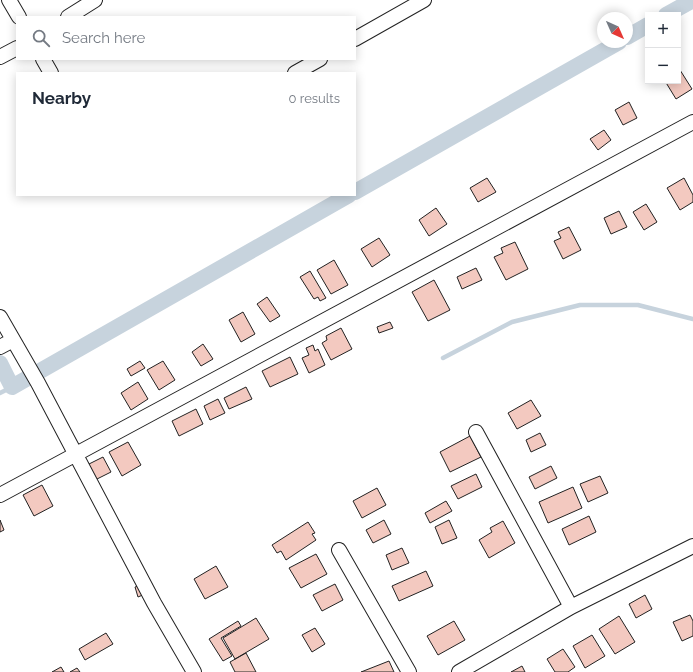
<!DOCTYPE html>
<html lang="en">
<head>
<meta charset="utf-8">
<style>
  :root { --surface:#fff; --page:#f2f2f3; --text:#1f2937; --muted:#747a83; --line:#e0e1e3 }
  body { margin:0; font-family:Raleway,sans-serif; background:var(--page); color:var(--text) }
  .controls { position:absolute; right:12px; top:12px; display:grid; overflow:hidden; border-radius:0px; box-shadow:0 2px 10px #0003 }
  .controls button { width:36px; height:36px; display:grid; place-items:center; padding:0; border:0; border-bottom:1px solid var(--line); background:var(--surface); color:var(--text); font:20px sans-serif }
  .compass { position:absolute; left:597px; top:12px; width:36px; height:36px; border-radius:50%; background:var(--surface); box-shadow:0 2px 10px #0003; rotate:135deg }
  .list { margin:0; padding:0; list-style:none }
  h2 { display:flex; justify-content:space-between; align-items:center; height:52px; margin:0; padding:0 16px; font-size:17px }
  h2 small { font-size:13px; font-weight:400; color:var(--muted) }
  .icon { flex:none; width:22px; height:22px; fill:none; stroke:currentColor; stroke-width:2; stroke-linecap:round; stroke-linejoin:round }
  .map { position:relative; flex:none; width:693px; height:672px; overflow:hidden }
  .search { position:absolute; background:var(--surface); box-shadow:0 2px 10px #0003; left:16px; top:16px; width:340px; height:44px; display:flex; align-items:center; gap:10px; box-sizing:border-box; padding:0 14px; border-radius:0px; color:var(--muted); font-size:15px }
  .panel { position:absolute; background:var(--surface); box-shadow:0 2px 10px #0003; left:16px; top:72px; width:340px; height:124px; border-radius:0px }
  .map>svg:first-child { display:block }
</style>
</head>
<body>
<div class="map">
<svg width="693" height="672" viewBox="0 0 693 672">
  <rect width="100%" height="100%" fill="#fff"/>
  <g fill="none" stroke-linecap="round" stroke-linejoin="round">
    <!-- stream -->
    <path stroke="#c7d3dd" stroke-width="4.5" d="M 443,358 L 512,322 L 580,305 L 638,305 L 693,319
      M 0,393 L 12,387"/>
    <!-- canal -->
    <path stroke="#c7d3dd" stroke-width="16" d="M 666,15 L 693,0
      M 627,37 L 648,25
      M 355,192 L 619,42
      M 0,363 L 12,387 L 349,195"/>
  </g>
  <!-- building -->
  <path fill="#f3c9c0" stroke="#222" d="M 680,70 L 692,89 L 676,99 L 665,81 L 678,81 L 678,71 Z
    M 629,102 L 637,118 L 623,125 L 615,110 Z
    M 604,130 L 611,140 L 598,150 L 590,139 Z
    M 487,178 L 496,192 L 478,202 L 470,188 Z
    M 684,178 L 693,195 L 693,202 L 680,210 L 667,188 Z
    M 646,204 L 657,222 L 644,230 L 633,212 Z
    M 436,208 L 447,224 L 429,236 L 419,220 Z
    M 619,211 L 627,227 L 611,234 L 604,218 Z
    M 569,227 L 581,250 L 563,259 L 554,241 L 561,238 L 558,232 Z
    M 379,238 L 390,255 L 372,267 L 361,249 Z
    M 515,242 L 528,269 L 506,280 L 494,257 L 503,253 L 501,248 Z
    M 334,260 L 348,285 L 331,294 L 317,270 Z
    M 476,268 L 482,280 L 462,289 L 457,277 Z
    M 310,271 L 326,298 L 320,301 L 318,297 L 314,299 L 300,277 Z
    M 434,280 L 450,310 L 428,321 L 412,292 Z
    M 267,297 L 280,316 L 270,322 L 257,304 Z
    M 243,312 L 255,334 L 241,342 L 229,320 Z
    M 390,322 L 393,328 L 379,333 L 377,327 Z
    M 341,328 L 352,349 L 331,360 L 322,343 L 327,340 L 326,336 Z
    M 203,344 L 213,359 L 201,366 L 192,352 Z
    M 313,345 L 315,351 L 318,349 L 325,365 L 309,373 L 302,358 L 309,355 L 306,348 Z
    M 290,357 L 298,374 L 270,387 L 262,371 Z
    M 140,361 L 145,368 L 131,376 L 127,369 Z
    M 163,361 L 175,380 L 159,390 L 147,370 Z
    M 138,382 L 148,399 L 131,410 L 121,393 Z
    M 246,387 L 252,399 L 229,409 L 224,398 Z
    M 218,399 L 225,413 L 210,420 L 204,406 Z
    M 531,400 L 541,416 L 517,429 L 508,413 Z
    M 196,409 L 203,424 L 179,436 L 172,421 Z
    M 540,433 L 546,445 L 531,452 L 526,440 Z
    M 470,436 L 481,457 L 450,472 L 440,452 Z
    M 128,442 L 141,465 L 122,476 L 109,452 Z
    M 103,457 L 111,472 L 87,484 L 79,469 Z
    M 551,466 L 557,478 L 535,489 L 529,477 Z
    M 476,474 L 482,487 L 458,499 L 451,486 Z
    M 600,476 L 608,493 L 588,502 L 580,484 Z
    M 42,485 L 53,506 L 34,516 L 23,495 Z
    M 573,487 L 582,508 L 548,523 L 539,502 Z
    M 377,488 L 386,505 L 362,518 L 353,501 Z
    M 446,501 L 452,511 L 430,523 L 425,513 Z
    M 589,516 L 596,532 L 569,545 L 562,529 Z
    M 0,520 L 4,530 L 0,532 Z
    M 384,520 L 391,534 L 373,543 L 366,530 Z
    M 449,520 L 457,538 L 442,544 L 435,527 Z
    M 503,521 L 515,543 L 489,558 L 479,540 L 492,532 L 490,528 Z
    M 308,522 L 315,533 L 312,534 L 316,540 L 286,560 L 281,551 L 277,553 L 272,545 Z
    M 402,548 L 409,563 L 392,570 L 386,555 Z
    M 316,554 L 327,574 L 301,588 L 289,568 Z
    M 216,566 L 228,587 L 205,599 L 194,579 Z
    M 426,571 L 433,586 L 399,601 L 392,586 Z
    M 335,584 L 343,600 L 322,611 L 313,595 Z
    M 142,585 L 145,594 L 138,597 L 135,587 Z
    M 645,595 L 652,609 L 636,618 L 629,604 Z
    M 690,615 L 693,621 L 693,636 L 682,641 L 673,622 Z
    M 619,616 L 635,642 L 615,654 L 599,629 Z
    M 256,618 L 269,639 L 235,659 L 223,638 Z
    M 238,621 L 241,626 L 221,638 L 232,656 L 223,661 L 209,639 Z
    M 454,621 L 465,640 L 438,655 L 427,636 Z
    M 315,628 L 325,644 L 312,652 L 302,635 Z
    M 106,633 L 113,644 L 85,660 L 79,649 Z
    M 592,635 L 605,656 L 585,668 L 573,646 Z
    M 563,649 L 575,667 L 568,672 L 555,672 L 547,659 Z
    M 246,653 L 256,672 L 235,672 L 230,662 Z
    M 389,661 L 394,672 L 361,672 Z
    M 522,666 L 525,672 L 511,672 Z
    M 61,667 L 64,672 L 52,672 Z
    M 77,668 L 80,672 L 70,672 Z"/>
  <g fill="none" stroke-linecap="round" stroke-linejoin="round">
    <defs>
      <path id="street" d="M 9,0 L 19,17
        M 68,17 L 95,0
        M 355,39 L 424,0
        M 0,57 L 17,48
        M 43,59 L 51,73
        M 295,73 L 320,59
        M 0,317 L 38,383 L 154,603 L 194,672
        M 0,347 L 13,340
        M 476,432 L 571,607
        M 0,495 L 693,122
        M 339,550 L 409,672
        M 459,672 L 571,607 L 693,546"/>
    </defs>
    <!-- street casing -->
    <use href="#street" stroke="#222" stroke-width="16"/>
    <!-- street -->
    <use href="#street" stroke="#fff" stroke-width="14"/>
  </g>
</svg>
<div class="controls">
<button>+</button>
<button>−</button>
</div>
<svg class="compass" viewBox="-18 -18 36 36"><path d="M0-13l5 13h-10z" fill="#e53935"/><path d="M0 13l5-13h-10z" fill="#747a83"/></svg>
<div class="search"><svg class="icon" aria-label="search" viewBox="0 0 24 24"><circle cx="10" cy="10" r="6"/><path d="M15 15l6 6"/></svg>Search here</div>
<section class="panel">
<h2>Nearby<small>0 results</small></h2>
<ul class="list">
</ul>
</section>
</div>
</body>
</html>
